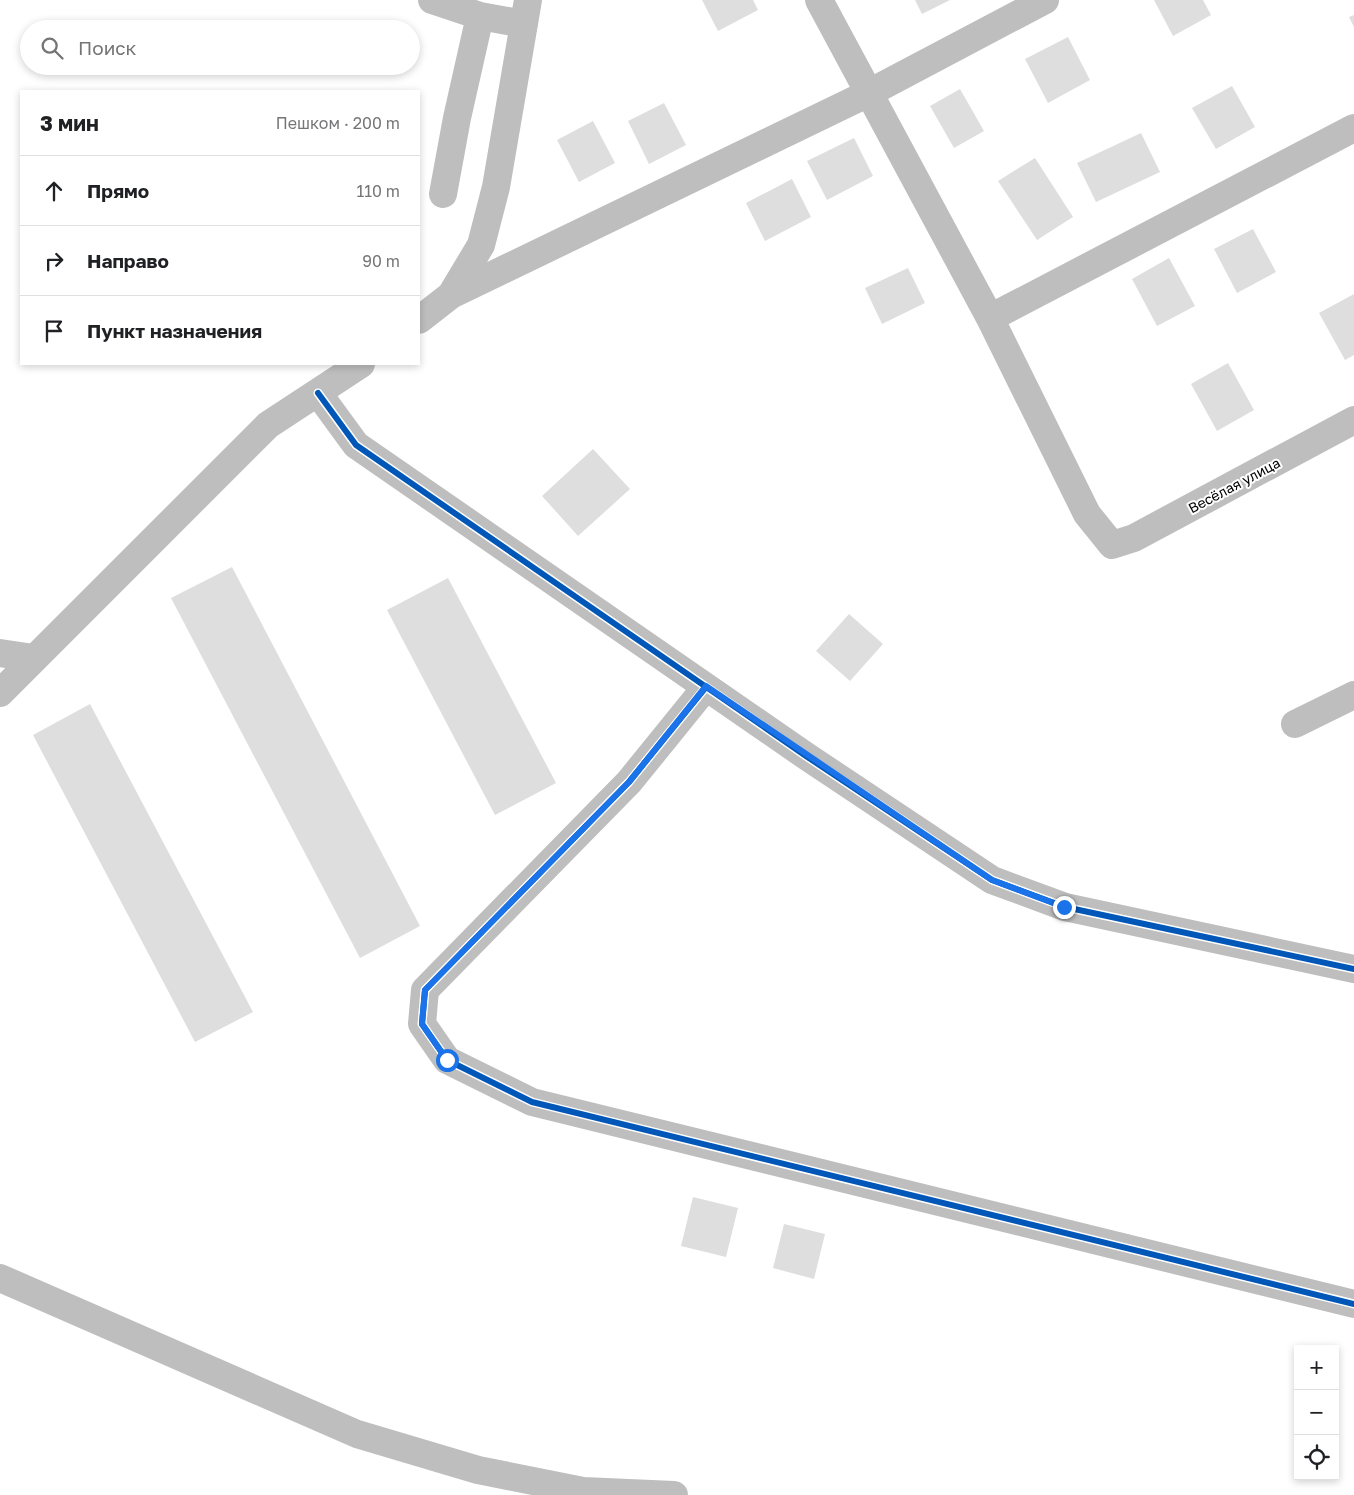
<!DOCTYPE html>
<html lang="ru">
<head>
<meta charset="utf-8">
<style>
  :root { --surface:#fff; --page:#f6f6f6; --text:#202124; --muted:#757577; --line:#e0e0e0 }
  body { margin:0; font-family:"Golos Text",sans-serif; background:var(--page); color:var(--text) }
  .controls { position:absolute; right:15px; bottom:15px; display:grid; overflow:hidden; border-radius:0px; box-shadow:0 2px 8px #0003 }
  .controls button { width:45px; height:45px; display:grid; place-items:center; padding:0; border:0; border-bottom:1px solid var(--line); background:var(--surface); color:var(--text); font:25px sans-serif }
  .stop { position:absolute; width:15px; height:15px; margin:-11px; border:4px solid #1a73e8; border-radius:50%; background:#fff }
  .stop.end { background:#1a73e8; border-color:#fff; box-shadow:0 1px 5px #0008 }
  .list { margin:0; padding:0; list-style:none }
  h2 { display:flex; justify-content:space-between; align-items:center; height:65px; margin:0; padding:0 20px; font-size:21px }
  h2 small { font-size:16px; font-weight:400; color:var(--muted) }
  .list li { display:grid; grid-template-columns:32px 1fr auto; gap:15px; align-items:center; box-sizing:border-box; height:70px; padding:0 20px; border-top:1px solid var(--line) }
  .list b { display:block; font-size:19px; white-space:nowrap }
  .list em { font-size:16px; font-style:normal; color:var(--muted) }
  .icon { flex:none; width:28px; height:28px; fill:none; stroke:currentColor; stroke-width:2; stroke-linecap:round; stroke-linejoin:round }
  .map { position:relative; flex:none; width:1354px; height:1495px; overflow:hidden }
  .search { position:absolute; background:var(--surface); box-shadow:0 2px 8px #0003; left:20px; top:20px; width:400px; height:55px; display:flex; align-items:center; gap:12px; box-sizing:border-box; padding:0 18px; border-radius:28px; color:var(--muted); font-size:19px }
  .panel { position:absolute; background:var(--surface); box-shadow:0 2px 8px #0003; left:20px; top:90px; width:400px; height:275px; border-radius:0px }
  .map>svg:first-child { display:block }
</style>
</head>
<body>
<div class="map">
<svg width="1354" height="1495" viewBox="0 0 1354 1495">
  <rect width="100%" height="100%" fill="#fff"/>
  <!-- building -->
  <path fill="#dedede" d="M 702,0 L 753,0 L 758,10 L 718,31 Z
    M 915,0 L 950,0 L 922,14 Z
    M 1154,0 L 1203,0 L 1211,15 L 1173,36 Z
    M 1354,15 L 1354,27 L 1349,17 Z
    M 1068,37 L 1090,80 L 1048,103 L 1025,59 Z
    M 1232,86 L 1255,127 L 1216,149 L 1192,108 Z
    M 960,89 L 984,131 L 954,148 L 930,106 Z
    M 664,103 L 686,145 L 649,164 L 628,121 Z
    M 593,121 L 615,163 L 579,182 L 557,140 Z
    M 1141,133 L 1160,172 L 1096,202 L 1077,163 Z
    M 854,138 L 873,176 L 827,200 L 807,161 Z
    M 1035,158 L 1073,217 L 1037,240 L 998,181 Z
    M 792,179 L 811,217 L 765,241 L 746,203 Z
    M 1253,229 L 1276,272 L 1237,293 L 1214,249 Z
    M 1169,258 L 1195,306 L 1157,326 L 1132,279 Z
    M 908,268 L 925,303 L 882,324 L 865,288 Z
    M 1354,294 L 1354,355 L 1345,360 L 1319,313 Z
    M 1228,363 L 1254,410 L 1217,431 L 1191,384 Z
    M 593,449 L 630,489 L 578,536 L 542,496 Z
    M 232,567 L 420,926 L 360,958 L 171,598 Z
    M 448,578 L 556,783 L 495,815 L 387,610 Z
    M 849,614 L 883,644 L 850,681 L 816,651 Z
    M 90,704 L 253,1012 L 195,1042 L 33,735 Z
    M 693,1197 L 738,1208 L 726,1257 L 681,1246 Z
    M 784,1224 L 825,1234 L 814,1279 L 773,1268 Z"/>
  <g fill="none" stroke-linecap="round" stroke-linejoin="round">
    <!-- minor -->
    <path stroke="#bebebe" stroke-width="28" d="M 432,0 L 480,16 L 524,24
      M 819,0 L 990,318 L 1087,514 L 1112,545 L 1134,538 L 1354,420
      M 443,194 L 457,118 L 480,16
      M 451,295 L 869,93 L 1045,0
      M 990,318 L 1354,128
      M 419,320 L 451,295 L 481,245 L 496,187 L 528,0
      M 318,393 L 356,445 L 806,756 L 992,880 L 1065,907 L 1354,969
      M 0,653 L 34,658
      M 706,687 L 629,782 L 425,990 L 422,1024 L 447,1060 L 532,1102 L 1354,1304
      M 0,693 L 268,425 L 361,364
      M 1295,724 L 1354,695
      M 0,1278 L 357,1434 L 478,1470 L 583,1491 L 674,1495"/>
    <defs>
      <path id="cycleway" d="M 318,393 L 356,445 L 806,756 L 992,880 L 1065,907 L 1354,969
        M 706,687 L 629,782 L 425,990 L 422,1024 L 447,1060 L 532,1102 L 1354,1304"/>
    </defs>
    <!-- cycleway casing -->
    <use href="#cycleway" stroke="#fff" stroke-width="9"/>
    <!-- cycleway -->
    <use href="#cycleway" stroke="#0057b8" stroke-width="6"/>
  </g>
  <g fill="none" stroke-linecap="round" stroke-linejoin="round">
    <!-- route -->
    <path stroke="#1a73e8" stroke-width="6" d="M 447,1060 L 422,1024 L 425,990 L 629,782 L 706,686 L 992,880 L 1064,907"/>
  </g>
  <g text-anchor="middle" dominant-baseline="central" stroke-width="4" stroke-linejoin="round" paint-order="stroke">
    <!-- street labels -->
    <g font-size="14" fill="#000" stroke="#fff">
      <text transform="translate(1234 485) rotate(-28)">Весёлая улица</text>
    </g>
  </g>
</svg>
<div class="controls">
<button>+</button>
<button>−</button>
<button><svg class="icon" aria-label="locate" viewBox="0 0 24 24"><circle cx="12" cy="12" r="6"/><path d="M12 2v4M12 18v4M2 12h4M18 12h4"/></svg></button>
</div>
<div class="stop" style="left:447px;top:1060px"></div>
<div class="stop end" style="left:1064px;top:907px"></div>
<div class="search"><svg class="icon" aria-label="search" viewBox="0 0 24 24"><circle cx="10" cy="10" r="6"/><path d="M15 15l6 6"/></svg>Поиск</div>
<section class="panel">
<h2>3 мин<small>Пешком · 200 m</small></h2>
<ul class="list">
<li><svg class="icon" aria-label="ahead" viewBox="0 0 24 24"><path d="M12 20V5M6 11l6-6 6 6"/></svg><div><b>Прямо</b></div><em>110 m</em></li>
<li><svg class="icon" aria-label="right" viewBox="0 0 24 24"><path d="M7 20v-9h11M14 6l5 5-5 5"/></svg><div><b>Направо</b></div><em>90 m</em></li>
<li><svg class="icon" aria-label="arrive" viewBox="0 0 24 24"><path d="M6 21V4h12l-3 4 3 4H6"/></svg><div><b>Пункт назначения</b></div></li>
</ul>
</section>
</div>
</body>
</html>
